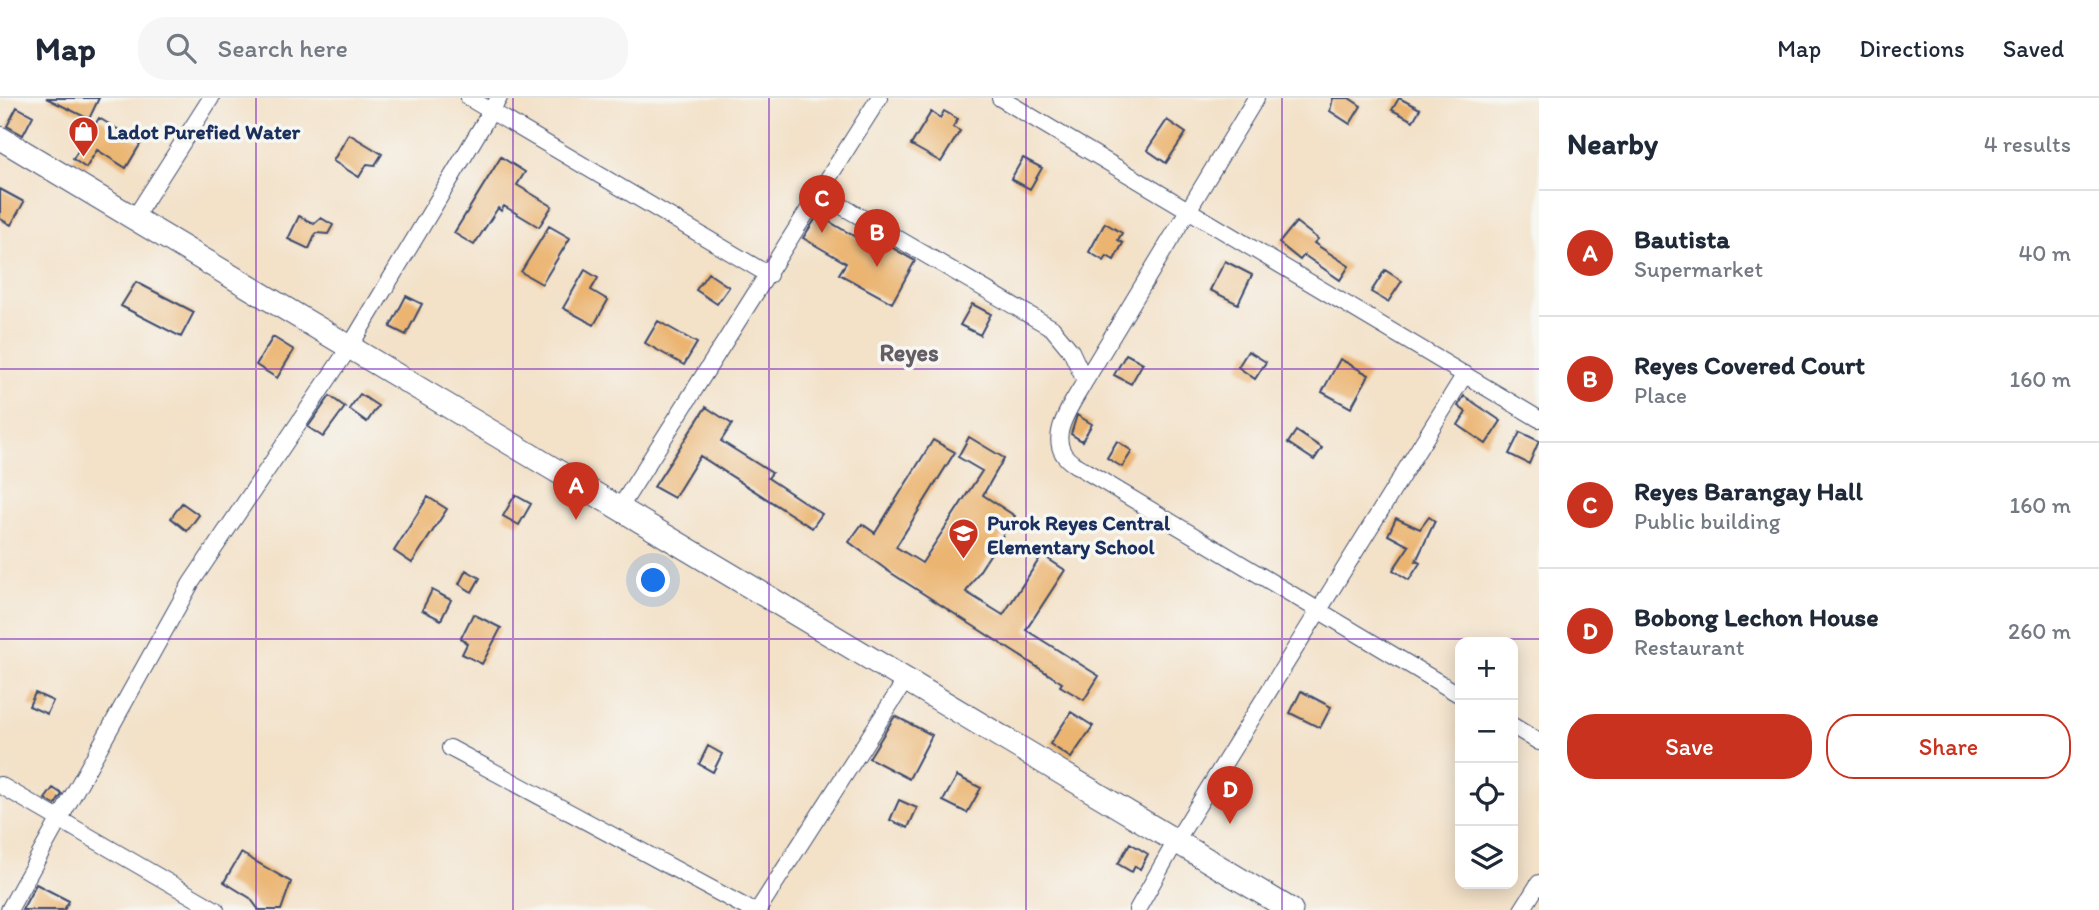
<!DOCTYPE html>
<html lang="en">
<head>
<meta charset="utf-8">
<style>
  :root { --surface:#fff; --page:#f6f6f7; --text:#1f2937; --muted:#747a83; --line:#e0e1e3; --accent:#c8321e }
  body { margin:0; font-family:Itim,sans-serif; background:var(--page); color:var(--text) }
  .controls { position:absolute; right:21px; bottom:21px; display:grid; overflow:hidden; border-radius:14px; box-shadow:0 4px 18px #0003 }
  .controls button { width:63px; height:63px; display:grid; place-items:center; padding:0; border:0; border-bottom:2px solid var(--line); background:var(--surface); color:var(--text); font:35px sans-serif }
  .you { position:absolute; left:654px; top:483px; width:24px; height:24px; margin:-18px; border:5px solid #fff; border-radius:50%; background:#1a73e8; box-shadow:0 0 0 10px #1a73e833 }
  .badge { display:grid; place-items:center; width:46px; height:46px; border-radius:50%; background:var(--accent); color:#fff; font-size:23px; font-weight:700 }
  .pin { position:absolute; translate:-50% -58px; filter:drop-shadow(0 2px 4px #0008) }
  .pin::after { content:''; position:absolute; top:37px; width:24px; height:21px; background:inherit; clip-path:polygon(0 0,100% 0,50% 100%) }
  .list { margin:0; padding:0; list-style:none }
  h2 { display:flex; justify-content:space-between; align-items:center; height:91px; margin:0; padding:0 28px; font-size:30px }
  h2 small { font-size:23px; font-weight:400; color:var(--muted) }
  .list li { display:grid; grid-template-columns:46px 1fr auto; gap:21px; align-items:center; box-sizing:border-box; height:126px; padding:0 28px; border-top:2px solid var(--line) }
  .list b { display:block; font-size:26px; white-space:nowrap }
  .list p { margin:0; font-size:23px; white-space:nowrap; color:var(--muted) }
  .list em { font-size:23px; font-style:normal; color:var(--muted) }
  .actions { display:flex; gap:14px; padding:21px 28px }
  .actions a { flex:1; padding:16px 0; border:2px solid var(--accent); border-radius:28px; text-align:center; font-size:24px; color:var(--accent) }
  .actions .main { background:var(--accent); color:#fff }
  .icon { flex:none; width:38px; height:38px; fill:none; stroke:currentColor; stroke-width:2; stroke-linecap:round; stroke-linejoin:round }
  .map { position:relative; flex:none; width:1539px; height:812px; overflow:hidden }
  header { display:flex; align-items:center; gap:42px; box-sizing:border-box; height:98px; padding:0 35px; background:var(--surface); border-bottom:2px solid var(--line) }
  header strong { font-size:33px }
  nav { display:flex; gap:38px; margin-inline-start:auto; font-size:24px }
  .search { width:490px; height:63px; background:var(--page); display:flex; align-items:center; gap:18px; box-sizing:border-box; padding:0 24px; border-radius:28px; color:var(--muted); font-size:26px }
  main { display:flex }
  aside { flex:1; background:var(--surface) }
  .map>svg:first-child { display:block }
</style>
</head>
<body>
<header>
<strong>Map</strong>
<div class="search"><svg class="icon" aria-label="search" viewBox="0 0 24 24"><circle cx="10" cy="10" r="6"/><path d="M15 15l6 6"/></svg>Search here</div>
<nav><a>Map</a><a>Directions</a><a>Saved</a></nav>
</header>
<main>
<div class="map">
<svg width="1539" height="812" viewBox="0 0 1539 812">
  <rect width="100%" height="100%" fill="#f6f6f2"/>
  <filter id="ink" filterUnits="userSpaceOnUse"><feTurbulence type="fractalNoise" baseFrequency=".0143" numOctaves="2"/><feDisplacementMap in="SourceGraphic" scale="14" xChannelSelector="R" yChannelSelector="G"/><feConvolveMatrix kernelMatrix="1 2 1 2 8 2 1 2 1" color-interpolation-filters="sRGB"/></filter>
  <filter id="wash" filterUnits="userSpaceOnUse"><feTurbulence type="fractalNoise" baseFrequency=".00686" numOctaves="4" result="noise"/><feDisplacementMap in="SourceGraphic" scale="28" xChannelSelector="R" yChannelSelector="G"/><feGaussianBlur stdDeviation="1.57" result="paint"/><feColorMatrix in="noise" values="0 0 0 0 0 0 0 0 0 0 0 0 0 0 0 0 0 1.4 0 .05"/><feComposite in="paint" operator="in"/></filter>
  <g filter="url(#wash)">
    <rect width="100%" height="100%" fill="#f3e1c8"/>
    <g id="blocks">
      <!-- building -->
      <path fill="#ebb470" d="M 46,0 L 99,0 L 89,21 Z
        M 1333,0 L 1349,0 L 1361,8 L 1350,26 L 1330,13 Z
        M 1399,0 L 1420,11 L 1413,23 L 1392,12 Z
        M 17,9 L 33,18 L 23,37 L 7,28 Z
        M 944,13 L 958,21 L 953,29 L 960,33 L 941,64 L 911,47 L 931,14 L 940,20 Z
        M 99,20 L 141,45 L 126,70 L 97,52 L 86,70 L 73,61 Z
        M 1167,22 L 1186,35 L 1166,65 L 1147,52 Z
        M 349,36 L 382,56 L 375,67 L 367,66 L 359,79 L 333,63 Z
        M 501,59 L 525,74 L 517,87 L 552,108 L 539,129 L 504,108 L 501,113 L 498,110 L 474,147 L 454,135 Z
        M 1023,60 L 1042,70 L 1030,91 L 1011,81 Z
        M 0,91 L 24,104 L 11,127 L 0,121 Z
        M 818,117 L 859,141 L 863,133 L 915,163 L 892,205 L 839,176 L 846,165 L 803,140 Z
        M 299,118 L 314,126 L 321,120 L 333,127 L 328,136 L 316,135 L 309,151 L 288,141 Z
        M 1296,124 L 1318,141 L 1314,145 L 1349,168 L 1340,182 L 1304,157 L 1300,162 L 1279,145 Z
        M 1105,125 L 1122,135 L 1118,142 L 1123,145 L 1114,162 L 1107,158 L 1104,163 L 1089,154 Z
        M 549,128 L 570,140 L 542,186 L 521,174 Z
        M 1225,163 L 1252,177 L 1238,206 L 1210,192 Z
        M 585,172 L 598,180 L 591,192 L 608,202 L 594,227 L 563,210 Z
        M 1385,172 L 1402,183 L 1388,204 L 1371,194 Z
        M 708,175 L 729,189 L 717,206 L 696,192 Z
        M 136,184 L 194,214 L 181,239 L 121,208 Z
        M 406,198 L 422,206 L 406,237 L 390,229 Z
        M 972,206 L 991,216 L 980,237 L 960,227 Z
        M 658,223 L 697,245 L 684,267 L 645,245 Z
        M 273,239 L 294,252 L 277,280 L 256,267 Z
        M 1248,253 L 1266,264 L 1255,281 L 1238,269 Z
        M 1126,256 L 1143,265 L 1131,286 L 1114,277 Z
        M 1340,261 L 1369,277 L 1351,310 L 1322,294 Z
        M 360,296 L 378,308 L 367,324 L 349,311 Z
        M 330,298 L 345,309 L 323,339 L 308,329 Z
        M 1464,298 L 1501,323 L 1486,346 L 1458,327 L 1466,314 L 1458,308 Z
        M 706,309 L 732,326 L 721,343 L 772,375 L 768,380 L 822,416 L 812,430 L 700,358 L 674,400 L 654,389 Z
        M 1077,317 L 1092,326 L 1082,343 L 1071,336 Z
        M 1296,333 L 1322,350 L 1314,362 L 1288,345 Z
        M 1520,334 L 1539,343 L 1529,366 L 1509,356 Z
        M 969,339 L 1004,360 L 983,397 L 1015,418 L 966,494 L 1003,517 L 1042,457 L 1065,472 L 1026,532 L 1099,578 L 1084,602 L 1060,588 L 1062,585 L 888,473 L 849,444 L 862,426 L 875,435 L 933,342 L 955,354 L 896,449 L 922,465 L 982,373 L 958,359 Z
        M 1117,343 L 1132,353 L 1122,369 L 1107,360 Z
        M 515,397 L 531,406 L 519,427 L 503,418 Z
        M 428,399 L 447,411 L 412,465 L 394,453 Z
        M 182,405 L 199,417 L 187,433 L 171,420 Z
        M 1429,419 L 1435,423 L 1416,463 L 1420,465 L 1409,482 L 1393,472 L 1409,448 L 1388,437 L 1396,420 L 1420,431 Z
        M 466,472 L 480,480 L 472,494 L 459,486 Z
        M 432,492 L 451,502 L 441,522 L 422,512 Z
        M 473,516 L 501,530 L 482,566 L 462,556 L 467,546 L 461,540 Z
        M 1301,593 L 1331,609 L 1320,630 L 1290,615 Z
        M 35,595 L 53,603 L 47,616 L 29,608 Z
        M 1071,614 L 1093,628 L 1071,660 L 1050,646 Z
        M 895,618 L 932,637 L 909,681 L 869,660 Z
        M 708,648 L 722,656 L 713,674 L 699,666 Z
        M 957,678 L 981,690 L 967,715 L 943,703 Z
        M 53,690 L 62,696 L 55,707 L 45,701 Z
        M 899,702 L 917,710 L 908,730 L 890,722 Z
        M 1130,745 L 1148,756 L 1140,771 L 1135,768 L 1132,774 L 1118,766 Z
        M 241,755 L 291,784 L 281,812 L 259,812 L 250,800 L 224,784 Z
        M 36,786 L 69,803 L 64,812 L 22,812 Z"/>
    </g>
  </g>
  <g filter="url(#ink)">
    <use href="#blocks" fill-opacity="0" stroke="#3b4a6e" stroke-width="2"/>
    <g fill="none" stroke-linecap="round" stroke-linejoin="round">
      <defs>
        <path id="street" d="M 469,0 L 769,177
          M 1000,0 L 1539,321
          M 1256,0 L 1085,283 C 1072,307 1041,345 1074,366 L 1460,597
          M 821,96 L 1052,230 L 1071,253 L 1085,283
          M 135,119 L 211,0
          M 619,411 L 879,0
          M 1513,628 L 1539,644
          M 450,650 L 751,812
          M 0,687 L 216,812
          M 9,812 L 191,485 L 349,250 L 499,0
          M 758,812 L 907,580
          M 1137,812 L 1176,743 L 1465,276
          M 1522,812 L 1539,785"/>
        <path id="secondary" d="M 0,40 L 1291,812"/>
      </defs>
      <!-- street casing -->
      <use href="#street" stroke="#3b4a6e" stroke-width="18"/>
      <!-- secondary casing -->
      <use href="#secondary" stroke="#3b4a6e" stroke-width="25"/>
      <!-- street -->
      <use href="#street" stroke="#fff" stroke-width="16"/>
      <!-- secondary -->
      <use href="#secondary" stroke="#fff" stroke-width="23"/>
    </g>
  </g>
  <!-- grid -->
  <path fill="none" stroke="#7b2cbf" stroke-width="2" stroke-opacity="0.55" d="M 256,0 L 256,812M 513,0 L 513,812M 769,0 L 769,812M 1026,0 L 1026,812M 1282,0 L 1282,812M 0,271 L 1539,271M 0,541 L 1539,541"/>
  <!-- icons -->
  <defs>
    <symbol id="shop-pin" viewBox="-11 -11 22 30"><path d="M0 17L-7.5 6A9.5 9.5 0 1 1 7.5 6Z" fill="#c8321e" stroke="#f6f6f2"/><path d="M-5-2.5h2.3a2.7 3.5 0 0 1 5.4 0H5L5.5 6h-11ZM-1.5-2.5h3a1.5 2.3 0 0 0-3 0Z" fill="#fff"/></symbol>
    <symbol id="school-pin" viewBox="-11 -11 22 30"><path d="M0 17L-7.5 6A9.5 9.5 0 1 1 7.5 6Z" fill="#c8321e" stroke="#f6f6f2"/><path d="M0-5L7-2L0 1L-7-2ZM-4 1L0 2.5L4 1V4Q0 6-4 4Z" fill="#fff"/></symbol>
  </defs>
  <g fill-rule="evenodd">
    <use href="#shop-pin" x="66" y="16" width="35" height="47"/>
    <use href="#school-pin" x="946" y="418" width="35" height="47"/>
  </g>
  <g text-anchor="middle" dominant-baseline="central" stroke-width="7" stroke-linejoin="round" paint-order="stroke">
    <!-- poi labels -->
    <g font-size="21" font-weight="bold" fill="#1b2f5e" stroke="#f6f6f2" text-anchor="start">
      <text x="107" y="33">Ladot Purefied Water</text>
      <text x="987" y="424">Purok Reyes Central<tspan x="987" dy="24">Elementary School</tspan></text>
    </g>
    <!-- quarter labels -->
    <g font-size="24" font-weight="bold" fill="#645e64" stroke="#f6f6f2">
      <text x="909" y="254">Reyes</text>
    </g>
  </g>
</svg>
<div class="controls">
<button>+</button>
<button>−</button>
<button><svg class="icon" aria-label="locate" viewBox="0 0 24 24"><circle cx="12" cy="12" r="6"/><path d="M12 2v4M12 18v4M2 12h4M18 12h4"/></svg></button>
<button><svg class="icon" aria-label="layers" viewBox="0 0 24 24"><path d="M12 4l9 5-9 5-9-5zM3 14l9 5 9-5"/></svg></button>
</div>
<div class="you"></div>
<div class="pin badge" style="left:576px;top:422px">A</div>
<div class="pin badge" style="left:877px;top:169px">B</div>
<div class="pin badge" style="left:822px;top:135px">C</div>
<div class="pin badge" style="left:1230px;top:726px">D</div>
</div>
<aside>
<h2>Nearby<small>4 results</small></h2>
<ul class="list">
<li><span class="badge">A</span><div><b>Bautista</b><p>Supermarket</p></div><em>40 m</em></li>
<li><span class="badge">B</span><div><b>Reyes Covered Court</b><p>Place</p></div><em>160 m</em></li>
<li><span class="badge">C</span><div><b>Reyes Barangay Hall</b><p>Public building</p></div><em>160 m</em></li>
<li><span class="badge">D</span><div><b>Bobong Lechon House</b><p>Restaurant</p></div><em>260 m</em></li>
</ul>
<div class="actions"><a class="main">Save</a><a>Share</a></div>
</aside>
</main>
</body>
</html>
